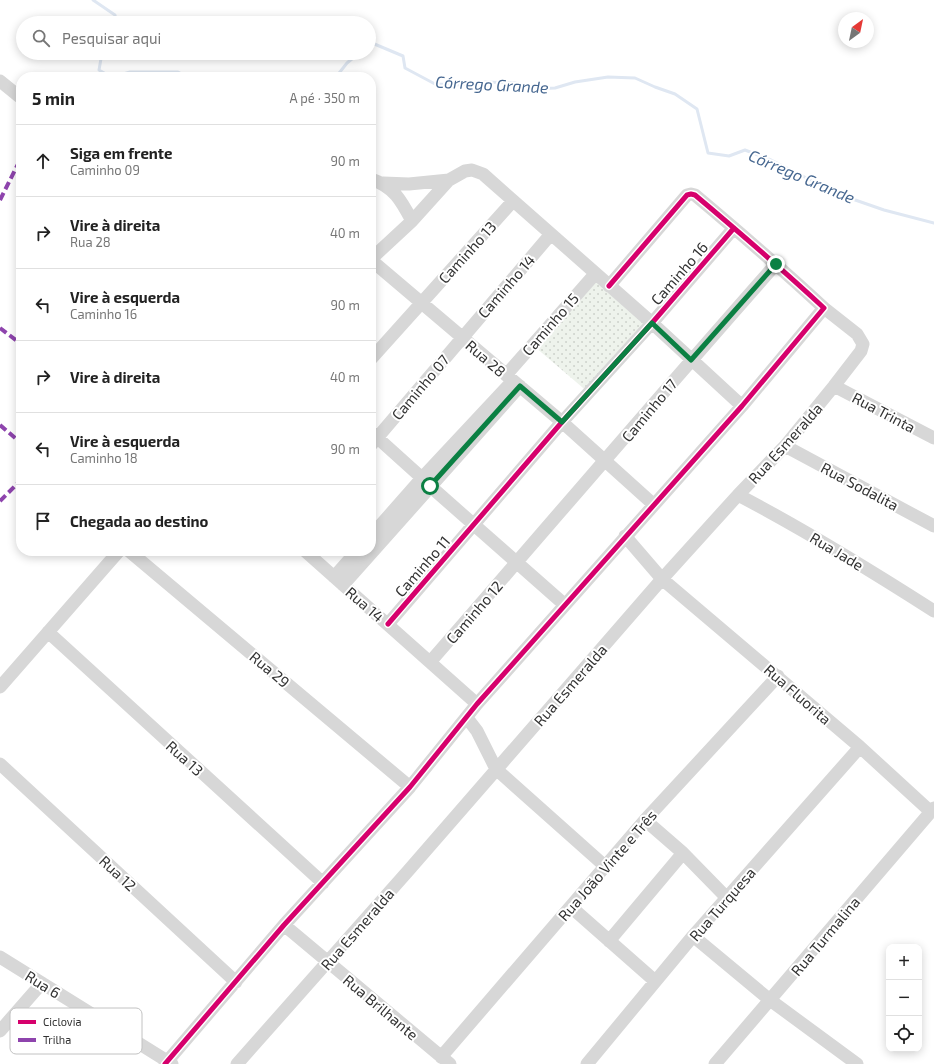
<!DOCTYPE html>
<html lang="pt">
<head>
<meta charset="utf-8">
<style>
  :root { --surface:#fff; --page:#f6f6f6; --text:#222; --muted:#767676; --line:#e0e0e0 }
  body { margin:0; font-family:"Exo 2",sans-serif; background:var(--page); color:var(--text) }
  .controls { position:absolute; right:12px; bottom:12px; display:grid; overflow:hidden; border-radius:8px; box-shadow:0 2px 10px #0003 }
  .controls button { width:36px; height:36px; display:grid; place-items:center; padding:0; border:0; border-bottom:1px solid var(--line); background:var(--surface); color:var(--text); font:20px sans-serif }
  .compass { position:absolute; left:838px; top:12px; width:36px; height:36px; border-radius:50%; background:var(--surface); box-shadow:0 2px 10px #0003; rotate:33deg }
  .stop { position:absolute; width:12px; height:12px; margin:-9px; border:3px solid #0b8043; border-radius:50%; background:#fff }
  .stop.end { background:#0b8043; border-color:#fff; box-shadow:0 1px 4px #0008 }
  .list { margin:0; padding:0; list-style:none }
  h2 { display:flex; justify-content:space-between; align-items:center; height:52px; margin:0; padding:0 16px; font-size:17px }
  h2 small { font-size:13px; font-weight:400; color:var(--muted) }
  .list li { display:grid; grid-template-columns:26px 1fr auto; gap:12px; align-items:center; box-sizing:border-box; height:72px; padding:0 16px; border-top:1px solid var(--line) }
  .list b { display:block; font-size:15px; white-space:nowrap }
  .list p { margin:0; font-size:13px; white-space:nowrap; color:var(--muted) }
  .list em { font-size:13px; font-style:normal; color:var(--muted) }
  .icon { flex:none; width:22px; height:22px; fill:none; stroke:currentColor; stroke-width:2; stroke-linecap:round; stroke-linejoin:round }
  .map { position:relative; flex:none; width:934px; height:1064px; overflow:hidden }
  .search { position:absolute; background:var(--surface); box-shadow:0 2px 10px #0003; left:16px; top:16px; width:360px; height:44px; display:flex; align-items:center; gap:10px; box-sizing:border-box; padding:0 14px; border-radius:22px; color:var(--muted); font-size:15px }
  .panel { position:absolute; background:var(--surface); box-shadow:0 2px 10px #0003; left:16px; top:72px; width:360px; height:484px; border-radius:16px }
  .map>svg:first-child { display:block }
</style>
</head>
<body>
<div class="map">
<svg width="934" height="1064" viewBox="0 0 934 1064">
  <defs>
    <pattern id="grass-dots" width="8" height="8" patternUnits="userSpaceOnUse"><rect width="8" height="8" fill="#eef3ec"/><path d="M2 2h.1M6 6h.1" fill="none" stroke="#cdd1cb" stroke-width="1.8" stroke-linecap="round"/></pattern>
  </defs>
  <rect width="100%" height="100%" fill="#fff"/>
  <!-- grass -->
  <path fill="url(#grass-dots)" d="M 594,279 L 648,325 L 589,393 L 535,347 Z"/>
  <g fill="none" stroke-linecap="round" stroke-linejoin="round">
    <!-- stream -->
    <path stroke="#dfe7f2" stroke-width="3" d="M 93,0 L 115,15 L 116,23
      M 369,45 L 372,43 L 403,56 L 405,68 L 435,84 L 460,85 L 485,82 L 515,83 L 534,89 L 555,88 L 575,82 L 608,77 L 635,78 L 655,87 L 675,94 L 697,109 L 708,153 L 729,156 L 745,150 L 771,160 L 838,194 L 884,210 L 934,223
      M 102,53 L 99,70 L 111,77
      M 113,77 L 130,72 L 178,72 L 187,77
      M 336,77 L 347,63 L 359,53"/>
    <!-- minor -->
    <path stroke="#d7d7d7" stroke-width="13" d="M 0,81 L 21,98
      M 371,179 C 394,187 401,200 412,221
      M 383,183 L 409,184 L 449,180 L 465,171 L 472,170 L 483,174 L 652,323 L 742,406
      M 371,259 L 412,221 L 449,180
      M 371,260 L 562,422 L 653,504
      M 371,359 L 513,201
      M 506,375 L 595,274
      M 834,386 L 934,438
      M 371,432 L 422,478 L 430,486 L 565,605
      M 371,445 L 551,234
      M 785,446 L 934,526
      M 738,495 C 805,530 870,570 934,611
      M 371,536 L 422,478 L 508,386
      M 625,536 L 662,579 L 860,747 L 931,812
      M 129,551 L 410,787
      M 305,551 L 477,704
      M 334,577 L 357,551
      M 343,585 L 520,386
      M 388,624 L 562,422 L 652,323 L 734,228
      M 48,632 L 323,883
      M 431,661 C 546,529 660,395 776,264
      M 0,687 L 119,551
      M 467,718 L 477,731 L 496,769 L 606,867
      M 0,764 L 236,982
      M 645,820 L 683,853 L 727,898
      M 571,907 L 655,981
      M 284,925 L 450,1064
      M 693,936 L 770,1000 L 857,1064
      M 609,941 L 683,853
      M 0,957 L 172,1064
      M 0,1031 L 42,983
      M 441,1057 L 645,820 L 778,676
      M 165,1064 L 284,925 L 410,787 L 477,704 L 742,406 L 824,308 C 782,269 739,232 695,195 L 691,194 L 687,195 L 609,286
      M 237,1064 L 408,871 L 662,579 L 738,495 L 785,446 L 834,386 L 861,351 L 863,344 L 857,334 L 824,308
      M 587,1064 L 693,936 L 860,747
      M 715,1064 L 934,808"/>
    <!-- quiet -->
    <path stroke="#8e44ad" stroke-width="4" stroke-dasharray="8 4" stroke-linecap="butt" d="M 0,200 L 21,158
      M 0,328 L 21,344
      M 0,425 L 21,443
      M 0,501 L 21,480"/>
    <defs>
      <path id="cycleway" d="M 388,624 L 562,422 L 652,323 L 734,228
        M 165,1064 L 284,925 L 410,787 L 477,704 L 742,406 L 824,308 C 782,269 739,232 695,195 L 691,194 L 687,195 L 609,286"/>
    </defs>
    <!-- cycleway casing -->
    <use href="#cycleway" stroke="#fff" stroke-width="8"/>
    <!-- cycleway -->
    <use href="#cycleway" stroke="#d6006c" stroke-width="5"/>
  </g>
  <g fill="none" stroke-linecap="round" stroke-linejoin="round">
    <!-- route -->
    <path stroke="#0b8043" stroke-width="5" d="M 430,486 L 520,386 L 562,422 L 652,323 L 691,360 L 776,264"/>
  </g>
  <g text-anchor="middle" dominant-baseline="central" stroke-width="4" stroke-linejoin="round" paint-order="stroke">
    <!-- street labels -->
    <g font-size="15" fill="#333" stroke="#fff">
      <text transform="translate(467 252) rotate(-48)">Caminho 13</text>
      <text transform="translate(679 273) rotate(-49)">Caminho 16</text>
      <text transform="translate(506 286) rotate(-49)">Caminho 14</text>
      <text transform="translate(550 324) rotate(-49)">Caminho 15</text>
      <text transform="translate(486 358) rotate(41)">Rua 28</text>
      <text transform="translate(420 387) rotate(-50)">Caminho 07</text>
      <text transform="translate(649 410) rotate(-50)">Caminho 17</text>
      <text transform="translate(884 412) rotate(28)">Rua Trinta</text>
      <text transform="translate(785 443) rotate(-48)">Rua Esmeralda</text>
      <text transform="translate(860 486) rotate(28)">Rua Sodalita</text>
      <text transform="translate(837 551) rotate(31)">Rua Jade</text>
      <text transform="translate(422 566) rotate(-49)">Caminho 11</text>
      <text transform="translate(365 604) rotate(41)">Rua 14</text>
      <text transform="translate(474 612) rotate(-49)">Caminho 12</text>
      <text transform="translate(270 669) rotate(40)">Rua 29</text>
      <text transform="translate(570 685) rotate(-49)">Rua Esmeralda</text>
      <text transform="translate(798 694) rotate(41)">Rua Fluorita</text>
      <text transform="translate(185 758) rotate(42)">Rua 13</text>
      <text transform="translate(607 865) rotate(-49)">Rua João Vinte e Três</text>
      <text transform="translate(118 873) rotate(43)">Rua 12</text>
      <text transform="translate(722 904) rotate(-49)">Rua Turquesa</text>
      <text transform="translate(357 929) rotate(-49)">Rua Esmeralda</text>
      <text transform="translate(825 936) rotate(-50)">Rua Turmalina</text>
      <text transform="translate(43 984) rotate(32)">Rua 6</text>
      <text transform="translate(381 1007) rotate(40)">Rua Brilhante</text>
    </g>
    <!-- water labels -->
    <g font-size="16" font-style="italic" fill="#466790" stroke="#fff">
      <text transform="translate(492 84) rotate(3)">Córrego Grande</text>
      <text transform="translate(802 176) rotate(23)">Córrego Grande</text>
    </g>
  </g>
  <!-- legend -->
  <rect x="10" y="1008" width="132" height="46" rx="6" fill="#fff" stroke="#c2c2c2" stroke-width="1"/>
  <rect x="18" y="1020" width="18" height="4" fill="#d6006c"/>
  <rect x="18" y="1038" width="18" height="4" fill="#8e44ad"/>
  <g font-size="11" fill="#333">
    <text x="43" y="1026">Ciclovia</text>
    <text x="43" y="1044">Trilha</text>
  </g>
</svg>
<div class="controls">
<button>+</button>
<button>−</button>
<button><svg class="icon" aria-label="locate" viewBox="0 0 24 24"><circle cx="12" cy="12" r="6"/><path d="M12 2v4M12 18v4M2 12h4M18 12h4"/></svg></button>
</div>
<svg class="compass" viewBox="-18 -18 36 36"><path d="M0-13l5 13h-10z" fill="#e53935"/><path d="M0 13l5-13h-10z" fill="#767676"/></svg>
<div class="stop" style="left:430px;top:486px"></div>
<div class="stop end" style="left:776px;top:264px"></div>
<div class="search"><svg class="icon" aria-label="search" viewBox="0 0 24 24"><circle cx="10" cy="10" r="6"/><path d="M15 15l6 6"/></svg>Pesquisar aqui</div>
<section class="panel">
<h2>5 min<small>A pé · 350 m</small></h2>
<ul class="list">
<li><svg class="icon" aria-label="ahead" viewBox="0 0 24 24"><path d="M12 20V5M6 11l6-6 6 6"/></svg><div><b>Siga em frente</b><p>Caminho 09</p></div><em>90 m</em></li>
<li><svg class="icon" aria-label="right" viewBox="0 0 24 24"><path d="M7 20v-9h11M14 6l5 5-5 5"/></svg><div><b>Vire à direita</b><p>Rua 28</p></div><em>40 m</em></li>
<li><svg class="icon" aria-label="left" viewBox="0 0 24 24"><path d="M17 20v-9H6M10 6l-5 5 5 5"/></svg><div><b>Vire à esquerda</b><p>Caminho 16</p></div><em>90 m</em></li>
<li><svg class="icon" aria-label="right" viewBox="0 0 24 24"><path d="M7 20v-9h11M14 6l5 5-5 5"/></svg><div><b>Vire à direita</b></div><em>40 m</em></li>
<li><svg class="icon" aria-label="left" viewBox="0 0 24 24"><path d="M17 20v-9H6M10 6l-5 5 5 5"/></svg><div><b>Vire à esquerda</b><p>Caminho 18</p></div><em>90 m</em></li>
<li><svg class="icon" aria-label="arrive" viewBox="0 0 24 24"><path d="M6 21V4h12l-3 4 3 4H6"/></svg><div><b>Chegada ao destino</b></div></li>
</ul>
</section>
</div>
</body>
</html>
